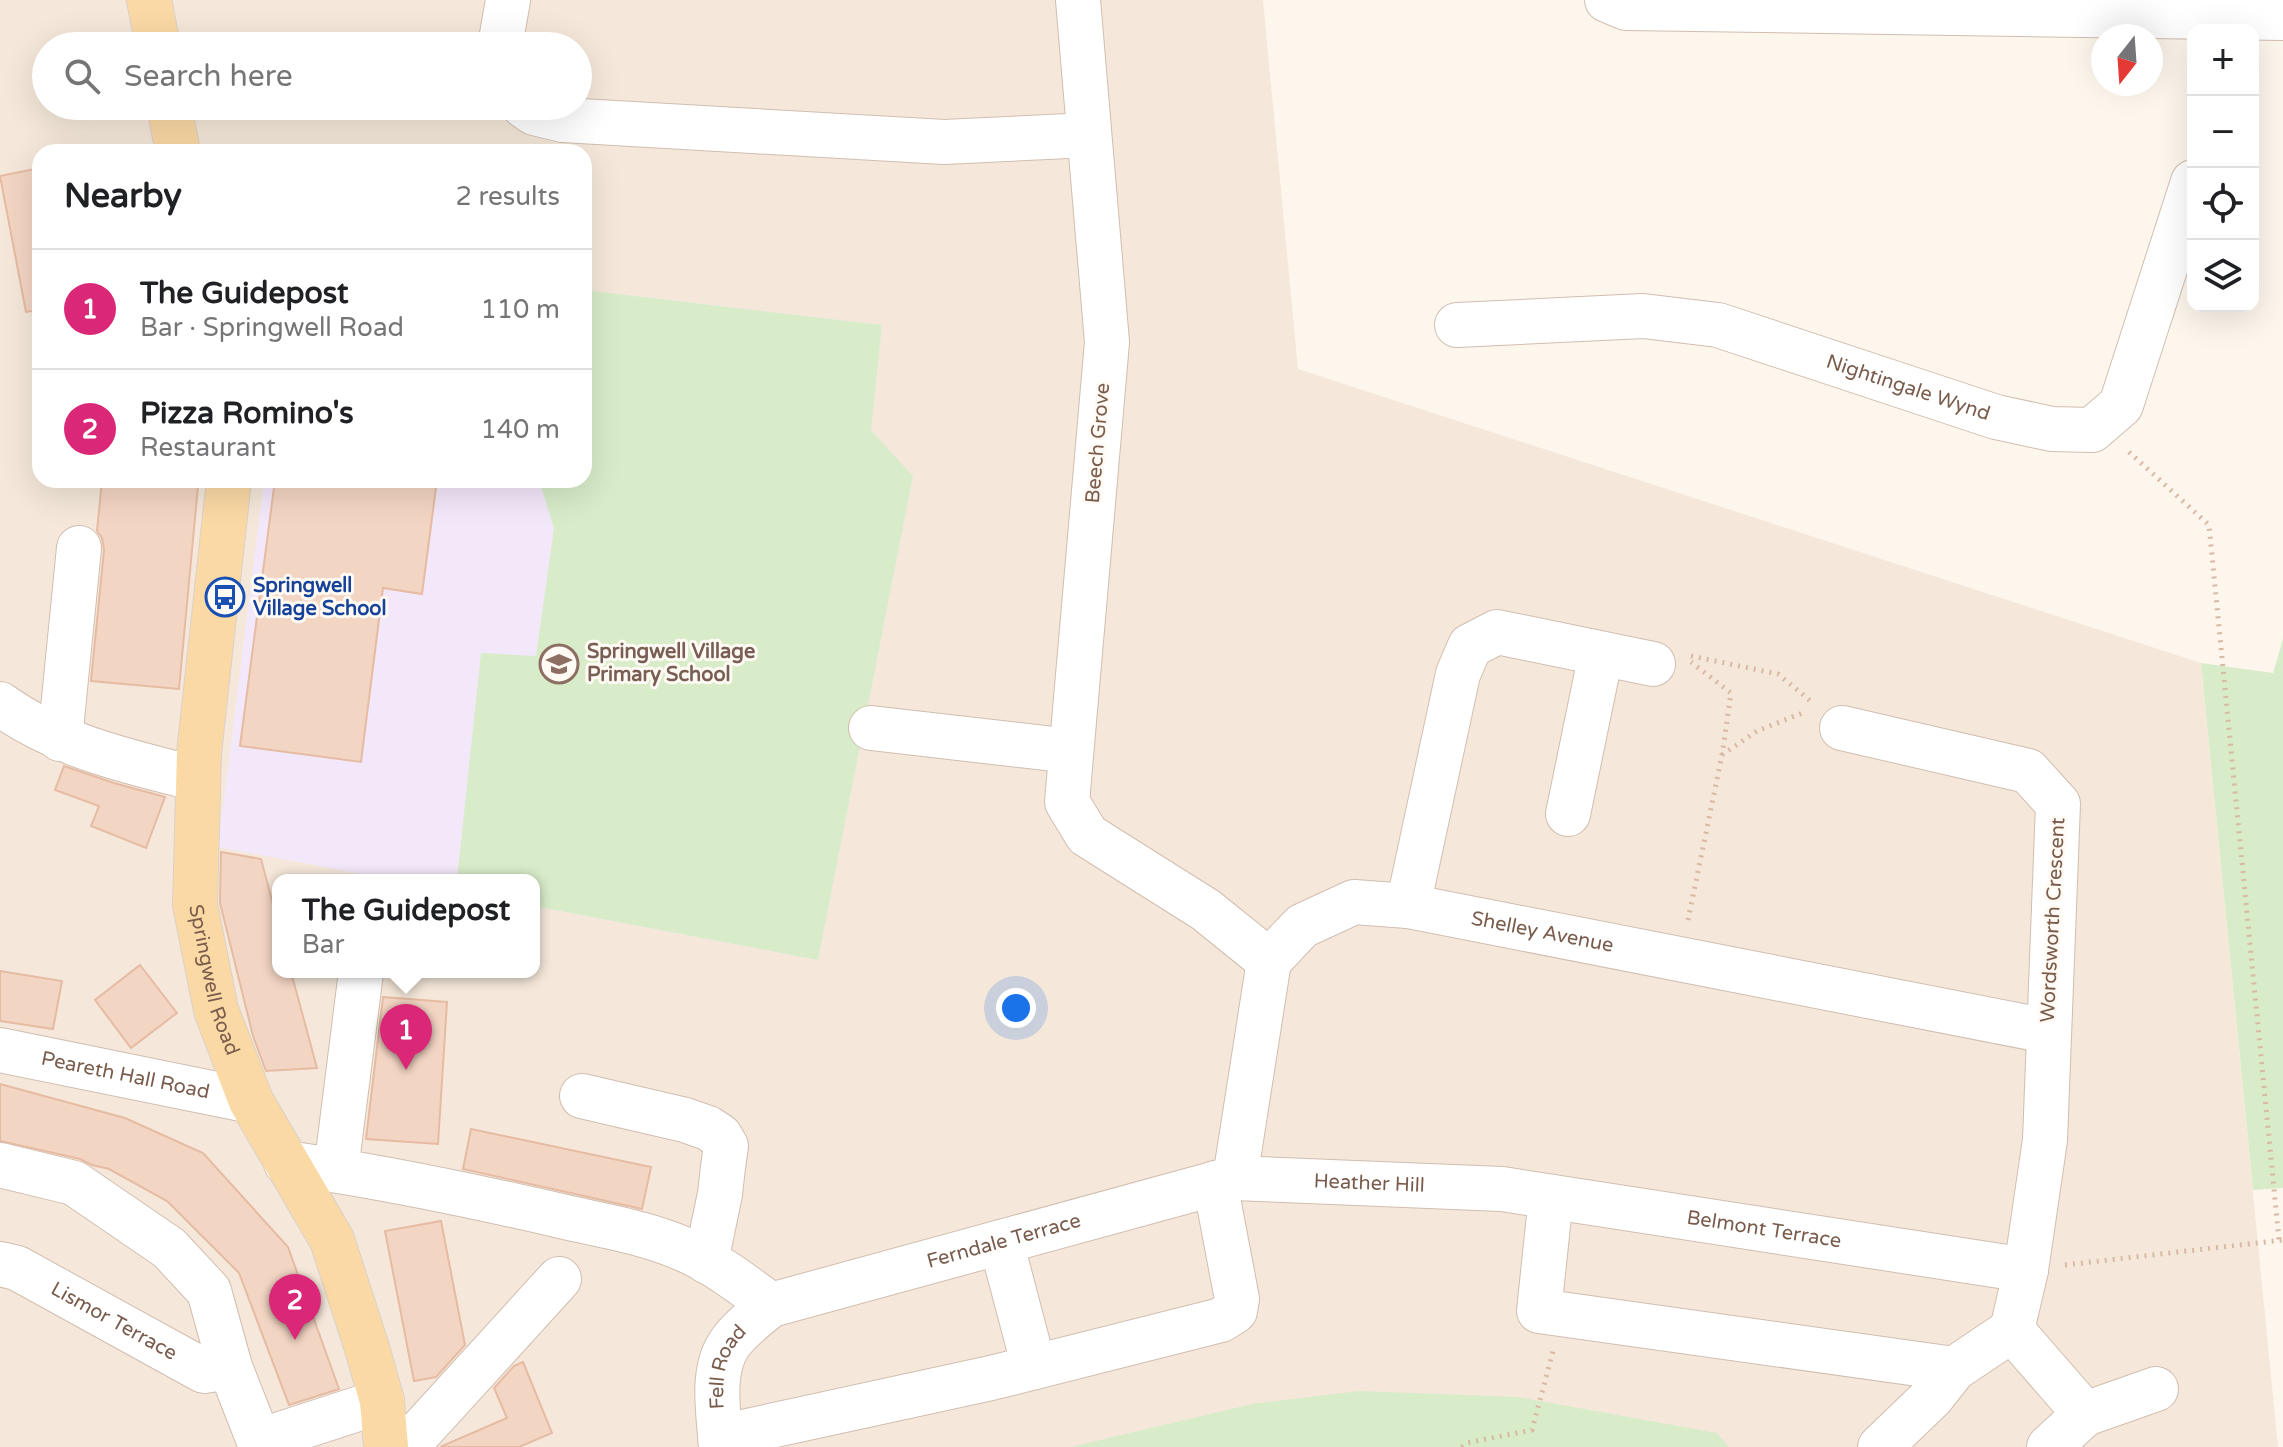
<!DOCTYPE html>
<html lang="en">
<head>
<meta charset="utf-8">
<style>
  :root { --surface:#fff; --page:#f2f2f2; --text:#202124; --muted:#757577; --line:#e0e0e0; --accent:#db2777 }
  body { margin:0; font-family:"Varela Round",sans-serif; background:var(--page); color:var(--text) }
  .controls { position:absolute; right:24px; top:24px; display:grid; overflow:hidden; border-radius:16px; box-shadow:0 8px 32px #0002 }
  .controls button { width:72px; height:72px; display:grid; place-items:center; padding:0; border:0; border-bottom:2px solid var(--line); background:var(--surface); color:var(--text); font:40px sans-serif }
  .compass { position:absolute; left:2091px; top:24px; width:72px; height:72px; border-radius:50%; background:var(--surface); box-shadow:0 8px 32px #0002; rotate:197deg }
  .you { position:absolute; left:1016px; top:1008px; width:28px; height:28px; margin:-20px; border:6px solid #fff; border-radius:50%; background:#1a73e8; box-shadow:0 0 0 12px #1a73e833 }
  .badge { display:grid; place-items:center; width:52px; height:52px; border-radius:50%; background:var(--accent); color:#fff; font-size:26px; font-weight:700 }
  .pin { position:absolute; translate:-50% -66px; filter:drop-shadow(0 2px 4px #0008) }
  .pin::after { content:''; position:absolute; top:42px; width:28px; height:24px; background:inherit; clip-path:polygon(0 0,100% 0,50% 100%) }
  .popup { position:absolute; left:272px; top:874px; width:268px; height:104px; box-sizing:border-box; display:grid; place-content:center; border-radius:16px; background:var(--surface); filter:drop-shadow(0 2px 6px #0005); font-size:26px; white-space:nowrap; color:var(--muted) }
  .popup b { font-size:30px; color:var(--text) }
  .popup::after { content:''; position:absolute; left:50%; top:100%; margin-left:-16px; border:16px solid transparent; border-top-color:var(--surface) }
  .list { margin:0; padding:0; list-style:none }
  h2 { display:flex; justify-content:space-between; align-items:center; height:104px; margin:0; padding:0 32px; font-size:34px }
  h2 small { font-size:26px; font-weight:400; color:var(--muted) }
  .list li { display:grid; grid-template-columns:52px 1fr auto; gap:24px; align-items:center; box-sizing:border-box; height:120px; padding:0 32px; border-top:2px solid var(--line) }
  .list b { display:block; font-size:30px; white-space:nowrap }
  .list p { margin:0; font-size:26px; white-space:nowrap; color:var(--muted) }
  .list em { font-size:26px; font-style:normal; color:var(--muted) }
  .icon { flex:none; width:44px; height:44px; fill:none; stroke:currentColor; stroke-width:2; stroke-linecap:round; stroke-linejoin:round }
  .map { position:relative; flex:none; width:2283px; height:1447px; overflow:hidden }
  .search { position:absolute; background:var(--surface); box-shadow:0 8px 32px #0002; left:32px; top:32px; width:560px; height:88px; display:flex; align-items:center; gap:20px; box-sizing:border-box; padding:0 28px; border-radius:44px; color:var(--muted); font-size:30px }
  .panel { position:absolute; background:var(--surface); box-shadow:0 8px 32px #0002; left:32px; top:144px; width:560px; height:344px; border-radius:24px }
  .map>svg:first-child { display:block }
</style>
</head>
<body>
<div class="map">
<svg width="2283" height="1447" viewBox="0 0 2283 1447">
  <rect width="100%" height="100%" fill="#fdf6ec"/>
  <!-- residential -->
  <path fill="#f5e8da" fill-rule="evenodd" d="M 0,0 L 1263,0 L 1298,369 L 2201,663 L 2278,1447 L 0,1447 ZM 46,46 L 578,46 L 578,106 L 46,106 ZM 40,152 L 584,152 L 584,480 L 40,480 ZM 278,880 L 534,880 L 534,972 L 278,972 Z"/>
  <!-- education -->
  <path fill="#f3e8fa" d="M 584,290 L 882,325 L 871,430 L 913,476 L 818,960 L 534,906 L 534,880 L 393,880 L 218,847 L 264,480 L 584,480 Z"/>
  <!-- green -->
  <path fill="#d8ecc9" d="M 584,290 L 882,325 L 871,430 L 913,476 L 818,960 L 534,906 L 534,880 L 457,880 L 481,653 L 536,656 L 554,528 L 539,480 L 584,480 Z
    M 2283,639 L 2283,1188 L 2253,1190 L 2201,663 L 2273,673 Z
    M 1359,1391 L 1518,1397 L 1717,1433 L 1729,1447 L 1071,1447 L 1252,1404 Z"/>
  <!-- building -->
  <path fill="#f3d5c3" stroke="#e6bba3" stroke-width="2" d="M 40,168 L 40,310 L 26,312 L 0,176 Z
    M 102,480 L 130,480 L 198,486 L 179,689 L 91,681 L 104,550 L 102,538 L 97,531 Z
    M 275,480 L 437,480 L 422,594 L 383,588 L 361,762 L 240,746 Z
    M 64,766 L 114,783 L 165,797 L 146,848 L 91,826 L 99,806 L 55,790 Z
    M 221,852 L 261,859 L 278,923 L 278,972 L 291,972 L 317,1068 L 266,1071 L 253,1036 L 220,903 Z
    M 140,965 L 177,1013 L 131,1048 L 95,1000 Z
    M 0,971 L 62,981 L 53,1029 L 0,1021 Z
    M 383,997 L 447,1002 L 438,1144 L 366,1139 Z
    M 0,1084 L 125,1118 L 203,1153 L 288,1247 L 339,1389 L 289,1405 L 239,1273 L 167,1201 L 109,1169 L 92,1165 L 80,1159 L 0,1141 Z
    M 471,1129 L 651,1167 L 642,1209 L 463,1169 Z
    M 441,1221 L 465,1345 L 436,1377 L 414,1381 L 385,1231 Z
    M 523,1362 L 552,1433 L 519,1447 L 440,1447 L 507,1418 L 494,1388 L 514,1366 Z"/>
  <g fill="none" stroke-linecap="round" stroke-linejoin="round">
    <defs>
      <g id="minor">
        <path d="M 1078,0 L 1107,342 L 1067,802 L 1087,835 L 1206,910 L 1269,961"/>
        <path d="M 1607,0 L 1626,8 L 2283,18"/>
        <path d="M 500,46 L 508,0"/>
        <path d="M 524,106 L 534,113 L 563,120 L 944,142 L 1089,135"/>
        <path id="s1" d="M 1457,325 L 1643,316 L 1718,325 L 1996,417 L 2052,429 L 2092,430 L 2121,405 L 2193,182"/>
        <path d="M 0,704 C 58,746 130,762 198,779"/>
        <path d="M 871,728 L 1071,751"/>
        <path d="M 1842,728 L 2028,771 L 2058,804 L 2045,1140 L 2026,1270 L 2012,1330 L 2085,1414"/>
        <path d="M 60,739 L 79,548"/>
        <path d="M 1568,814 L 1601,654"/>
        <path d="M 1408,906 L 1458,674 L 1470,646 L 1497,632 L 1653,664"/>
        <path id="s2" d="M 0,1050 L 251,1101"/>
        <path d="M 582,1096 L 685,1120 L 708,1128 L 720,1136 L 726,1146 L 723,1167 L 720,1194 L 706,1261"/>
        <path d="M 286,1163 C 379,1176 470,1195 561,1216 C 604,1226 650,1233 690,1252 C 719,1266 745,1286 771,1305"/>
        <path d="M 0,1165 L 74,1183 L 169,1248 L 209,1291 L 230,1367 L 259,1441 L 382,1401"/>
        <path d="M 336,1170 L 361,972"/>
        <path id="s3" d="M 1235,1178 L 1269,961 L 1302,926 L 1354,902 L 1408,906 L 2047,1031"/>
        <path d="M 1551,1197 L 1539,1311 L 1954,1369 L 2012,1330"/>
        <path d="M 1001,1242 L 1034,1367"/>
        <path id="s4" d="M 0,1264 L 17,1268 L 204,1371 L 230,1367"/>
        <path d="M 720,1437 L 991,1378 L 1221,1320 L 1235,1311 L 1237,1299 L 1215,1183"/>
        <path d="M 406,1447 L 559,1279"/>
        <path id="s5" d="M 721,1447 C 719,1415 710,1371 730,1343 C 741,1328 756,1317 771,1305 L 1235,1178 L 1502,1189 L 2026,1270"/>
        <path d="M 1880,1447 L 1932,1397 L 1954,1369"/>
        <path d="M 2049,1447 L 2085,1414 L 2156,1389"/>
      </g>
      <g id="major">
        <path d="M 149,0 L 158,46"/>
        <path d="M 169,106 L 178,152"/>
        <path id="s6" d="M 229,480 L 199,753 L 195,905 L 216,1010 L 251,1101 L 332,1240 L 367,1348 L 382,1401 L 386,1447"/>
      </g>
    </defs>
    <!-- minor casing -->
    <use href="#minor" stroke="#d1beb0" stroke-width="46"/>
    <!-- major casing -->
    <use href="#major" stroke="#dad1cd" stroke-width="46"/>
    <!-- path -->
    <path stroke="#d9b8a5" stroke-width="5" stroke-dasharray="2 6" stroke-linecap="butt" d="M 2129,452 L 2209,525 L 2279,1240
      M 1691,656 L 1778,674 L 1813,703
      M 1722,755 L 1757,731 L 1805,712
      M 1688,920 L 1722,755 L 1731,693 L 1691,662
      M 2065,1265 L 2283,1240
      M 1462,1447 L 1466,1443 L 1532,1430 L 1553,1351"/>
    <!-- minor -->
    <use href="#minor" stroke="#fff" stroke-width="44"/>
    <!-- major -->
    <use href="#major" stroke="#fbd9a5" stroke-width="44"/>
  </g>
  <!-- icons -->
  <defs>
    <symbol id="bus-ring" viewBox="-11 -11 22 22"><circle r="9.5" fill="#fffaf3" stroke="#1a4fb4" stroke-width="1.5"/><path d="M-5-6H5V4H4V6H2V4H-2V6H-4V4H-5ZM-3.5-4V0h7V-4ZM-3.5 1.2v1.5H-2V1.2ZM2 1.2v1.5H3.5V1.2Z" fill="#1a4fb4"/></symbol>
    <symbol id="school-ring" viewBox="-11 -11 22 22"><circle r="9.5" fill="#fffaf3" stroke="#8d6e63" stroke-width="1.5"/><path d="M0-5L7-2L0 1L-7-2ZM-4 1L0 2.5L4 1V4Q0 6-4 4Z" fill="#8d6e63"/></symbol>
  </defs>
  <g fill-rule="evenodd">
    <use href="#bus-ring" x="203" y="575" width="44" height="44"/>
    <use href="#school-ring" x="537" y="642" width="44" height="44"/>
  </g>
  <g text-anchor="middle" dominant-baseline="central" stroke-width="6" stroke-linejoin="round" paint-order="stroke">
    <!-- street labels -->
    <g font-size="20" fill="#7a5c4d" stroke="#fffaf3">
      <text stroke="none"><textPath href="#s1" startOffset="462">Nightingale Wynd</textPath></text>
      <text transform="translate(1098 443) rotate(-85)">Beech Grove</text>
      <text transform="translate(2053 920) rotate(-87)">Wordsworth Crescent</text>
      <text stroke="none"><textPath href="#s3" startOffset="516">Shelley Avenue</textPath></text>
      <text stroke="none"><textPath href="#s6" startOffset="504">Springwell Road</textPath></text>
      <text stroke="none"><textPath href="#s2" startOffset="128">Peareth Hall Road</textPath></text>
      <text stroke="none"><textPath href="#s5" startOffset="778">Heather Hill</textPath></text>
      <text stroke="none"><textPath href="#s5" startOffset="1176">Belmont Terrace</textPath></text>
      <text stroke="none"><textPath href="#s5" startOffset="404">Ferndale Terrace</textPath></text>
      <text stroke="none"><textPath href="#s4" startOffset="128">Lismor Terrace</textPath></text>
      <text stroke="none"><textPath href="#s5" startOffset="82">Fell Road</textPath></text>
    </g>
    <!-- transit labels -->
    <g font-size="20" font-weight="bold" fill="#164399" stroke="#fffaf3" text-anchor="start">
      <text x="253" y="586">Springwell<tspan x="253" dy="23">Village School</tspan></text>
    </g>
    <!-- education labels -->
    <g font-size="20" font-weight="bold" fill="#785e54" stroke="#fffaf3" text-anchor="start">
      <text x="587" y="652">Springwell Village<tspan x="587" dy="23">Primary School</tspan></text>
    </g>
  </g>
</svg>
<div class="controls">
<button>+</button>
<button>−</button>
<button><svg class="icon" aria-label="locate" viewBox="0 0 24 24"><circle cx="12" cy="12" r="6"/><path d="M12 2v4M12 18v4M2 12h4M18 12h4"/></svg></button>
<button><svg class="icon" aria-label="layers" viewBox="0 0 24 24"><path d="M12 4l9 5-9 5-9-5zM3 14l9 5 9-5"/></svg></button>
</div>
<svg class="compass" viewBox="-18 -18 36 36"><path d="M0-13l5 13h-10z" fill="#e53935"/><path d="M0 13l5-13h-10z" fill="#757577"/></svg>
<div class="you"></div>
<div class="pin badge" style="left:406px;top:1070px">1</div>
<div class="popup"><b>The Guidepost</b>Bar</div>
<div class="pin badge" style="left:295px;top:1340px">2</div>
<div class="search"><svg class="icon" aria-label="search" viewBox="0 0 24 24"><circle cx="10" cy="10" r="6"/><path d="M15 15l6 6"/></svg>Search here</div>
<section class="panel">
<h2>Nearby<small>2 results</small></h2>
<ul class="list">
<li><span class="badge">1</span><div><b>The Guidepost</b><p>Bar · Springwell Road</p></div><em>110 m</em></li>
<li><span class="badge">2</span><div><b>Pizza Romino's</b><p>Restaurant</p></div><em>140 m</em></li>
</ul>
</section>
</div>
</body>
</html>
